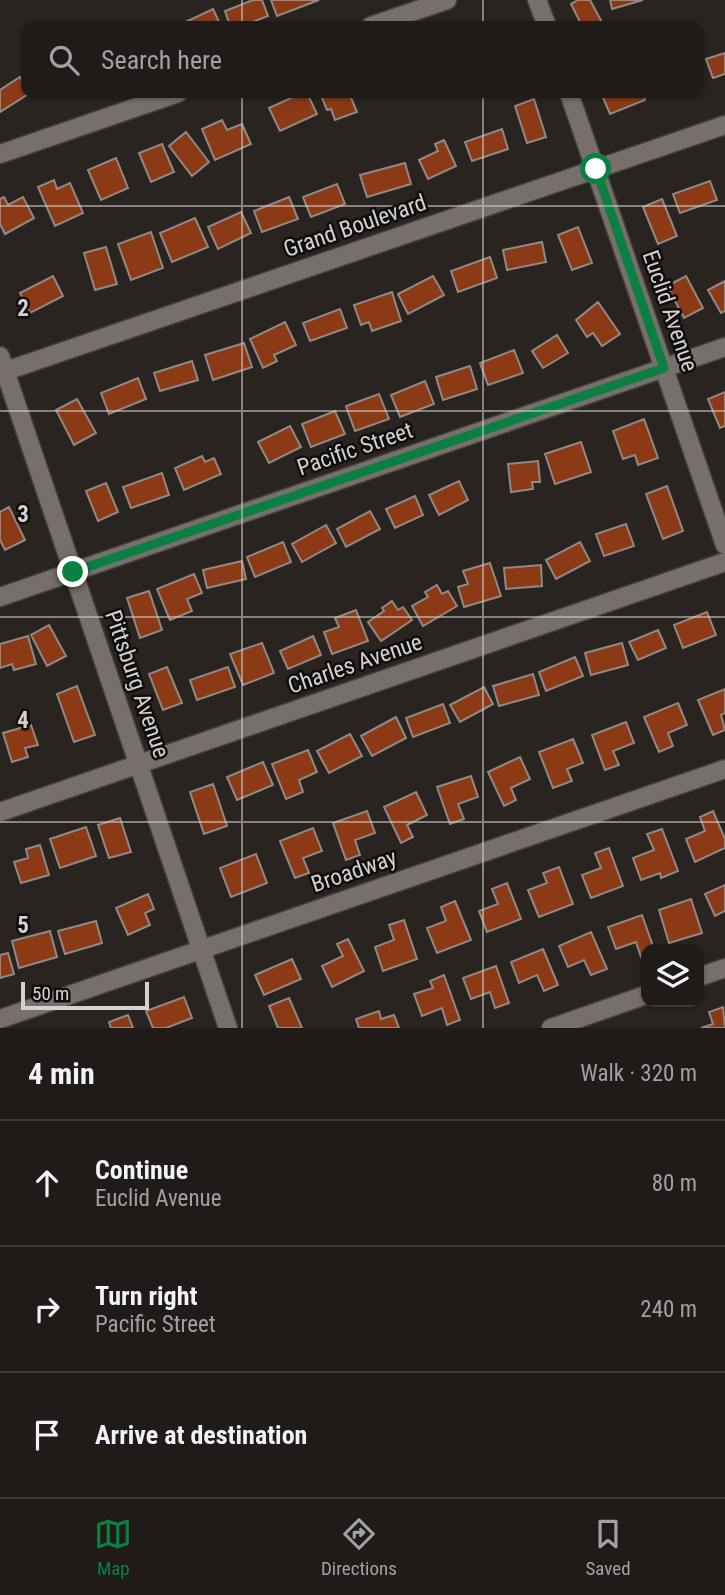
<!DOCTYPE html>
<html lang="en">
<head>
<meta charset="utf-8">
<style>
  :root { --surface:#201b19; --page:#282422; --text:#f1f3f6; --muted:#a2a1a2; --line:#3d3938; --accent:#0b8043 }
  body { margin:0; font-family:"Roboto Condensed",sans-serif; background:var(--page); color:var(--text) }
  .controls { position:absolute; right:21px; bottom:21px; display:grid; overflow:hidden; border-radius:14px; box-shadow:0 2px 5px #0004 }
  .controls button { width:63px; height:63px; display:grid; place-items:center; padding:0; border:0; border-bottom:2px solid var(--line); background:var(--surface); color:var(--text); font:35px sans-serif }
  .scale { position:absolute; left:21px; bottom:18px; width:128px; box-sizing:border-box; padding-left:7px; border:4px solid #d5d1d0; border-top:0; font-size:19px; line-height:24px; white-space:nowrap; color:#d5d1d0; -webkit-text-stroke:5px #100e0d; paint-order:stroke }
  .stop { position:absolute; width:21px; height:21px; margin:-16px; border:5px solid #0b8043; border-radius:50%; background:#fff }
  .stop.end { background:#0b8043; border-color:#fff; box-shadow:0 2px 7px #0008 }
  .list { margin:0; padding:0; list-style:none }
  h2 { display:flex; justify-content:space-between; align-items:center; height:91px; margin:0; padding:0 28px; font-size:30px }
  h2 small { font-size:23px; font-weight:400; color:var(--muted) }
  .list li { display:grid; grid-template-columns:46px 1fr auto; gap:21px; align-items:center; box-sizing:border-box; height:126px; padding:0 28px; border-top:2px solid var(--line) }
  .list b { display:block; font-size:26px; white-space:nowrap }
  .list p { margin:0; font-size:23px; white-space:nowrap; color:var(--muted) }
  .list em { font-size:23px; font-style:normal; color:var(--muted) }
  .icon { flex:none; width:38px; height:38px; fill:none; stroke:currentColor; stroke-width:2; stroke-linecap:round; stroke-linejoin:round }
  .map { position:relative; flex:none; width:725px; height:1028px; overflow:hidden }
  .search { position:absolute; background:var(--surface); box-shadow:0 2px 5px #0004; left:21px; right:21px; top:21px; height:77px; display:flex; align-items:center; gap:18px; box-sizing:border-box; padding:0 24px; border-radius:14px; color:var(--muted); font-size:26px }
  .sheet { height:469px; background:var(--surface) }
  nav { display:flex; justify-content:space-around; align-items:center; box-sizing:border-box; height:98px; border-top:2px solid var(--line); background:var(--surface); font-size:19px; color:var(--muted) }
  nav a { display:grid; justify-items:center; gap:4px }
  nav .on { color:var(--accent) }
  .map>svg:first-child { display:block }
</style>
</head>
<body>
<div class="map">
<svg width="725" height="1028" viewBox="0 0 725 1028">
  <rect width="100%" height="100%" fill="#2a2421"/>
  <!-- building -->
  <path fill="#8b3a15" stroke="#918986" stroke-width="2" d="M 253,0 L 262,0 L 268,16 L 242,26 L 230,26 L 225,11 Z
    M 271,0 L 319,0 L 277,16 Z
    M 578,0 L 590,0 L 604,26 L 582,26 L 571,4 Z
    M 610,0 L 643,0 L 612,9 Z
    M 213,9 L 221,26 L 180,26 L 179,25 Z
    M 725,53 L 725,74 L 713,78 L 706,59 Z
    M 20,77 L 26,87 L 26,93 L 30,93 L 0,112 L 0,90 Z
    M 302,93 L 307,93 L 317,114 L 280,131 L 269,108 Z
    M 320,93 L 349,93 L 357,112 L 335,120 L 331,109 L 327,110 Z
    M 601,93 L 643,93 L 645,100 L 610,114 Z
    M 534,99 L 546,137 L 527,143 L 515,106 Z
    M 222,120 L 227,130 L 242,124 L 251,144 L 215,160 L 202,129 Z
    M 502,129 L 508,149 L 472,161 L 465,142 Z
    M 186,132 L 209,162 L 192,176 L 169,146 Z
    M 444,140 L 456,166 L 428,179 L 419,160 L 438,151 L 435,144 Z
    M 162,144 L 174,172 L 151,182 L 139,153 Z
    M 116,158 L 128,188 L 101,200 L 88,170 Z
    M 405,163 L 411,184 L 367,197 L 360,175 Z
    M 54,180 L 57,189 L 70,183 L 83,213 L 55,226 L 38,187 Z
    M 710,181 L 717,200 L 680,213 L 673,194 Z
    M 337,184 L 345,204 L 311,217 L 303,197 Z
    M 4,197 L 8,205 L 23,197 L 34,218 L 5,234 L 0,224 L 0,199 Z
    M 289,197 L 298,219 L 262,232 L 254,211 Z
    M 662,199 L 677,236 L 658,244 L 643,207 Z
    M 241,212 L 251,233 L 218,249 L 208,227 Z
    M 195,218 L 208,247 L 172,262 L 160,233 Z
    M 578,227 L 592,263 L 572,270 L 558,235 Z
    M 151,232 L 163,268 L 131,280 L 118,244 Z
    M 542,242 L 546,262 L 507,270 L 503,250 Z
    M 106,247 L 117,284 L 95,290 L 84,253 Z
    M 490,257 L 497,278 L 458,292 L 451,271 Z
    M 53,276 L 63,296 L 30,313 L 20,293 Z
    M 433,276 L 444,295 L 408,314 L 398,294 Z
    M 686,276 L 703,308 L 684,318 L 667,286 Z
    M 725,281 L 725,311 L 721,313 L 708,290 Z
    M 392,292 L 401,321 L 372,331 L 369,322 L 361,325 L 354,305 Z
    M 598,302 L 620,334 L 602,346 L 593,333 L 587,337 L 576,320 Z
    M 340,309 L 347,328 L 310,341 L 303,323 Z
    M 285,322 L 296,345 L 274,355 L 277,361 L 263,368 L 250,339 Z
    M 557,335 L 568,353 L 543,368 L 532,351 Z
    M 244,343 L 252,367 L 213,380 L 205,355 Z
    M 514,350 L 523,373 L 488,385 L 480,363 Z
    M 192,361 L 198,380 L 160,391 L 154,373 Z
    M 470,366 L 477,389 L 443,400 L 436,377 Z
    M 138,378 L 146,399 L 109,414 L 101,393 Z
    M 425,381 L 434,404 L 400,417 L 391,395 Z
    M 725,392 L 725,426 L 720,428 L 708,399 Z
    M 379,394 L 389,419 L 355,431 L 346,406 Z
    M 77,399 L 96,433 L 74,445 L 56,410 Z
    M 335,411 L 345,434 L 311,447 L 302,424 Z
    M 644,419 L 658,458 L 638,465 L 635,455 L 623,459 L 613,431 Z
    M 290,426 L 301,447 L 269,463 L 258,442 Z
    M 581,442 L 591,472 L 555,484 L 545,454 Z
    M 202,456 L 205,462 L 214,458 L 221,474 L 184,490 L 175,468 Z
    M 538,461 L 540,482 L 532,482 L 533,489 L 511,492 L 508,464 Z
    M 162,473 L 169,495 L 131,508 L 123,487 Z
    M 459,481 L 468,500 L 439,515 L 429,495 Z
    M 106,483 L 118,512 L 98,521 L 86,491 Z
    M 667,486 L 683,531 L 663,539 L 646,494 Z
    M 415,496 L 423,515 L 395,528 L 386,509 Z
    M 9,507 L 25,540 L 5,550 L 0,540 L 0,512 Z
    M 370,511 L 380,529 L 346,547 L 337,529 Z
    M 626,524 L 634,546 L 604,556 L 596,534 Z
    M 326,525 L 336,543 L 302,562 L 292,544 Z
    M 283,542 L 291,562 L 255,577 L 247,557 Z
    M 580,542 L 590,561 L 556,579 L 546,560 Z
    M 242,561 L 246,579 L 207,588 L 203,570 Z
    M 490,563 L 501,596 L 464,607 L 458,587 L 468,584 L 463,571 Z
    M 541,565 L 542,586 L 506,589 L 504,568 Z
    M 194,574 L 202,593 L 187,599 L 192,611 L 170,620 L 157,589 Z
    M 437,585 L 442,594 L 448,591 L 457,606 L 423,626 L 412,606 L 428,597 L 425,592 Z
    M 149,591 L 162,630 L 140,638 L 127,598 Z
    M 392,601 L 398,610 L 403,607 L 412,620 L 381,641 L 368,622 L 384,611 L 382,608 Z
    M 356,610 L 368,641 L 332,654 L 324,632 L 339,627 L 335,618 Z
    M 707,612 L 716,635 L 683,648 L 674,625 Z
    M 49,625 L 66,656 L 47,666 L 31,635 Z
    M 658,630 L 666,648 L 638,660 L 629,642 Z
    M 28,636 L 36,664 L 14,670 L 12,664 L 0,668 L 0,644 Z
    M 313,636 L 321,655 L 288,669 L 280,651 Z
    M 262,643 L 274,673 L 243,685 L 230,654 Z
    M 622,643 L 628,665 L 591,675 L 585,653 Z
    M 575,657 L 583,676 L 546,691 L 539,672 Z
    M 167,667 L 182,703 L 163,710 L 149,674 Z
    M 228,667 L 235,687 L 197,700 L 190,680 Z
    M 533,674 L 539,695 L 499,706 L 493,686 Z
    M 77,686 L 95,735 L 74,742 L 57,694 Z
    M 484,687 L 493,704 L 460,722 L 450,705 Z
    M 725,689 L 725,713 L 721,715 L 725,730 L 713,735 L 698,700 Z
    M 678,703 L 687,725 L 668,733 L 673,746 L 659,752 L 644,717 Z
    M 443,704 L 450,723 L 413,737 L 406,718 Z
    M 396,717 L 406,738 L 372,756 L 361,736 Z
    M 626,722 L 634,743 L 613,751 L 619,765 L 605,770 L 592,735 Z
    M 31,725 L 38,745 L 25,748 L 28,757 L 12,762 L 3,733 Z
    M 350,734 L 362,756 L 329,773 L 317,751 Z
    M 573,739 L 583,763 L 567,769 L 572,781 L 553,788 L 539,752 Z
    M 308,750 L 317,772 L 299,780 L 303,792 L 286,799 L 272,764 Z
    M 520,757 L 530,779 L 511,788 L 516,800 L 504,806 L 488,772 Z
    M 263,762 L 273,785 L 237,800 L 227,777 Z
    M 471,776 L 478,797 L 458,804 L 464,819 L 450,824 L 437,787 Z
    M 213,784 L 227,826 L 204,834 L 190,792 Z
    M 416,792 L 427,815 L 407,825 L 413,837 L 401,843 L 384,807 Z
    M 367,811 L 375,833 L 355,840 L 360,855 L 346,860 L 333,823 Z
    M 713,811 L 725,839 L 725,848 L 695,862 L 686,839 L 705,831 L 700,817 Z
    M 120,818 L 131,852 L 109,858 L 98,825 Z
    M 86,827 L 96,856 L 60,868 L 50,839 Z
    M 313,828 L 322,851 L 303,858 L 309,873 L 295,878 L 280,841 Z
    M 662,829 L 678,871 L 661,878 L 660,873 L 641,880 L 633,858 L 654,850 L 647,834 Z
    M 40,845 L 49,875 L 21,883 L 14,862 L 28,858 L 26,849 Z
    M 609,848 L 623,886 L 591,898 L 582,875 L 601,868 L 595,853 Z
    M 256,854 L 267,883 L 231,897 L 220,868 Z
    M 559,867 L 573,904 L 539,917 L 528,890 L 547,883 L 543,873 Z
    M 507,883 L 521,919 L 487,932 L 479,911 L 498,904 L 492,889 Z
    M 725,885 L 725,911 L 715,916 L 705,894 Z
    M 148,894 L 154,909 L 145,913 L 150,925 L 128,935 L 116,908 Z
    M 691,899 L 702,933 L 669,943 L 659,910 Z
    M 455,901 L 471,940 L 437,953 L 427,928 L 446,921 L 441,907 Z
    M 642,915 L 654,949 L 646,949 L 646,956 L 641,957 L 636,942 L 616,949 L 608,927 Z
    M 404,920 L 417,959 L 383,971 L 375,947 L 394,940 L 389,925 Z
    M 96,921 L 102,943 L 65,954 L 58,931 Z
    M 50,931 L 57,957 L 19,968 L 12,941 Z
    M 591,932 L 607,969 L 591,975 L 584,960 L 568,967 L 559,946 Z
    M 348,939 L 364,971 L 332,987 L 322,966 L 343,956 L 337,944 Z
    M 543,949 L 558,985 L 544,991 L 537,975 L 519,983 L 511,962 Z
    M 8,953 L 14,974 L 0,978 L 0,955 Z
    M 292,959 L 301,979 L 264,995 L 255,975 Z
    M 496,966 L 509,1003 L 495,1008 L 490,992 L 471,999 L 463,978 Z
    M 444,975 L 460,1020 L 447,1025 L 442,1008 L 422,1016 L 414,994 L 433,988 L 430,981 Z
    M 184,997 L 192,1018 L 166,1028 L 153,1028 L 146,1011 Z
    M 289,998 L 302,1028 L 278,1028 L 269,1006 Z
    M 723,1007 L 725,1028 L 701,1028 L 713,1024 L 709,1012 Z
    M 379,1011 L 381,1019 L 394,1015 L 399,1028 L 359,1028 L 356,1019 Z
    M 128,1015 L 133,1028 L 111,1028 L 109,1022 Z"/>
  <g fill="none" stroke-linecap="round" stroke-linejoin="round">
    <defs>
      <path id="minor" d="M 537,0 L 547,26
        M 371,26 L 447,0
        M 569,93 L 725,545
        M 0,154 L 178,93
        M 0,356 L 228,1028
        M 0,373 L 725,125
        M 0,597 L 725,347
        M 0,812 L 725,562
        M 699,977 L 725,968
        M 0,1019 L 725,769
        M 551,1028 L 646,995"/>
    </defs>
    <!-- minor casing -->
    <use href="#minor" stroke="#45403e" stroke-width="21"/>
    <!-- minor -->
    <use href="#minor" stroke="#776f6c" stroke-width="18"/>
  </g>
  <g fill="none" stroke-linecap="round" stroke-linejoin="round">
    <!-- route -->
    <path stroke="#0b8043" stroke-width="9" d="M 73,572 L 664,368 L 596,169"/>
  </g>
  <!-- grid -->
  <path fill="none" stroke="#d5d1d0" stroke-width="2" stroke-opacity="0.55" d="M 242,0 L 242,26M 483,0 L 483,26M 242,93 L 242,1028M 483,93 L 483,1028M 0,206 L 725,206M 0,411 L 725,411M 0,617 L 725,617M 0,822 L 725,822"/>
  <g text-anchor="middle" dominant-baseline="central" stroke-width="5" stroke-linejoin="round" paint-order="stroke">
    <!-- street labels -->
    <g font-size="23" fill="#d5d1d0" stroke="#100e0d">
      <text transform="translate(355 226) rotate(-19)">Grand Boulevard</text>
      <text transform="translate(670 311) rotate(71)">Euclid Avenue</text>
      <text transform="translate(355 449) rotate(-19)">Pacific Street</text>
      <text transform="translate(355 664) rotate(-19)">Charles Avenue</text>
      <text transform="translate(137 684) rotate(71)">Pittsburg Avenue</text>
      <text transform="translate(354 871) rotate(-19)">Broadway</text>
    </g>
  </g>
  <g font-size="23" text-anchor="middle" font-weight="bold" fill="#d5d1d0" stroke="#100e0d" stroke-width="5" stroke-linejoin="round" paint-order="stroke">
    <text x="23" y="316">2</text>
    <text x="23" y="522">3</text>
    <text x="23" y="728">4</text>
    <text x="23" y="933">5</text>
  </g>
</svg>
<div class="controls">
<button><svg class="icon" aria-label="layers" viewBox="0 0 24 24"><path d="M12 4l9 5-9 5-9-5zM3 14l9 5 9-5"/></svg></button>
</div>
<div class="scale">50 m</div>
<div class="stop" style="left:596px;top:169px"></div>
<div class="stop end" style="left:73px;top:572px"></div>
<div class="search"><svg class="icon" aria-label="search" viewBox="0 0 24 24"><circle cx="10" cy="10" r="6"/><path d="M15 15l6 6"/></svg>Search here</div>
</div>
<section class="sheet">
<h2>4 min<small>Walk · 320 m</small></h2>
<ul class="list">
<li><svg class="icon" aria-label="ahead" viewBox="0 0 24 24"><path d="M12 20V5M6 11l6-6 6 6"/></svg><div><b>Continue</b><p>Euclid Avenue</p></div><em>80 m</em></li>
<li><svg class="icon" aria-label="right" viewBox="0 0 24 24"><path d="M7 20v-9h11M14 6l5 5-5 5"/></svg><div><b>Turn right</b><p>Pacific Street</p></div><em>240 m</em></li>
<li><svg class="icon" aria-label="arrive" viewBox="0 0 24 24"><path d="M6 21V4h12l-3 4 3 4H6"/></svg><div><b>Arrive at destination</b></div></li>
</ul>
</section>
<nav>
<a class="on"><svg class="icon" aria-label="map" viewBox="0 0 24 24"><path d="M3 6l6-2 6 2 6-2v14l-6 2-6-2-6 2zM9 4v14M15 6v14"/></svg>Map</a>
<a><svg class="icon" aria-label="directions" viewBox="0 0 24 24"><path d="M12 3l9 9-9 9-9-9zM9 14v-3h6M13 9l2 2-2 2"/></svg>Directions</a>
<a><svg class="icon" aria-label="saved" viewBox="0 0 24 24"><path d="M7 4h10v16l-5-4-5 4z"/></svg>Saved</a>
</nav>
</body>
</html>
